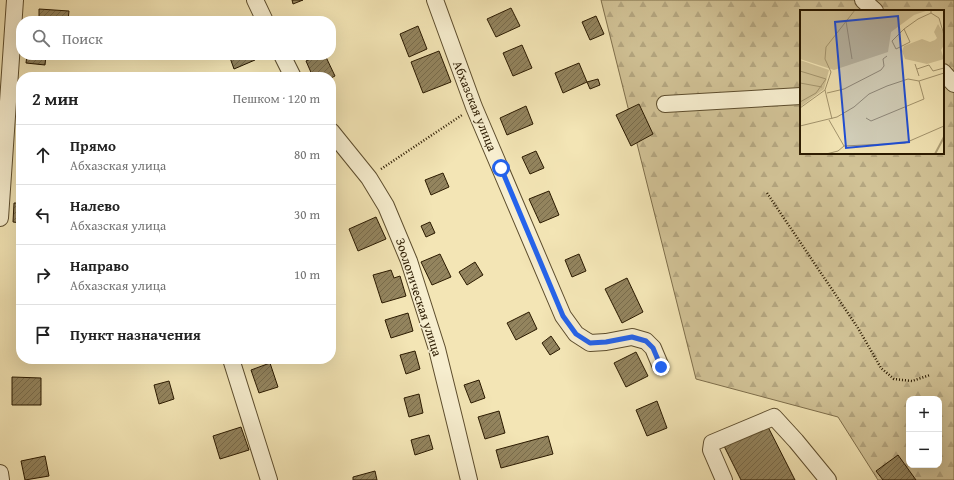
<!DOCTYPE html>
<html lang="ru">
<head>
<meta charset="utf-8">
<style>
  :root { --surface:#fff; --page:#f2f2f2; --text:#222; --muted:#767676; --line:#e0e0e0 }
  body { margin:0; font-family:"Gentium Book Plus",serif; background:var(--page); color:var(--text) }
  .controls { position:absolute; right:12px; bottom:12px; display:grid; overflow:hidden; border-radius:8px; box-shadow:0 4px 16px #0002 }
  .controls button { width:36px; height:36px; display:grid; place-items:center; padding:0; border:0; border-bottom:1px solid var(--line); background:var(--surface); color:var(--text); font:20px sans-serif }
  .stop { position:absolute; width:12px; height:12px; margin:-9px; border:3px solid #2563eb; border-radius:50%; background:#fff }
  .stop.end { background:#2563eb; border-color:#fff; box-shadow:0 1px 4px #0008 }
  .list { margin:0; padding:0; list-style:none }
  h2 { display:flex; justify-content:space-between; align-items:center; height:52px; margin:0; padding:0 16px; font-size:17px }
  h2 small { font-size:13px; font-weight:400; color:var(--muted) }
  .list li { display:grid; grid-template-columns:26px 1fr auto; gap:12px; align-items:center; box-sizing:border-box; height:60px; padding:0 16px; border-top:1px solid var(--line) }
  .list b { display:block; font-size:15px; white-space:nowrap }
  .list p { margin:0; font-size:13px; white-space:nowrap; color:var(--muted) }
  .list em { font-size:13px; font-style:normal; color:var(--muted) }
  .icon { flex:none; width:22px; height:22px; fill:none; stroke:currentColor; stroke-width:2; stroke-linecap:round; stroke-linejoin:round }
  .map { position:relative; flex:none; width:954px; height:480px; overflow:hidden }
  .search { position:absolute; background:var(--surface); box-shadow:0 4px 16px #0002; left:16px; top:16px; width:320px; height:44px; display:flex; align-items:center; gap:10px; box-sizing:border-box; padding:0 14px; border-radius:16px; color:var(--muted); font-size:15px }
  .panel { position:absolute; background:var(--surface); box-shadow:0 4px 16px #0002; left:16px; top:72px; width:320px; height:292px; border-radius:16px }
  .map>svg:first-child { display:block }
</style>
</head>
<body>
<div class="map">
<svg width="954" height="480" viewBox="0 0 954 480">
  <defs>
    <pattern id="forest-firs" width="22" height="20" patternUnits="userSpaceOnUse"><rect width="22" height="20" fill="#d1c296"/><path d="M5 1l3.5 6h-7zM16 11l3.5 6h-7z" fill="#b4a680"/></pattern>
    <pattern id="building-hatch" width="6" height="6" patternUnits="userSpaceOnUse"><rect width="6" height="6" fill="#93845e"/><path d="M-1 1l2-2M0 6l6-6M5 7l2-2" fill="none" stroke="#786b4b"/></pattern>
  </defs>
  <rect width="100%" height="100%" fill="#f3e5b5"/>
  <filter id="stains"><feTurbulence type="fractalNoise" baseFrequency=".005" numOctaves="4"/><feColorMatrix values="0 0 0 0 .2 0 0 0 0 .09 0 0 0 0 .02 0 0 0 .5 -.17"/></filter>
  <radialGradient id="worn" r=".72"><stop offset=".6" stop-color="#630" stop-opacity="0"/><stop offset="1" stop-color="#630" stop-opacity=".3"/></radialGradient>
  <!-- forest -->
  <path fill="url(#forest-firs)" stroke="#7e6e4b" fill-rule="evenodd" d="M 601,0 L 954,0 L 954,480 L 878,480 L 838,417 L 696,379 ZM 801,11 L 943,11 L 943,153 L 801,153 ZM 909,399 L 939,399 L 939,465 L 909,465 Z"/>
  <!-- building -->
  <path fill="url(#building-hatch)" stroke="#2b1a00" d="M 292,0 L 303,0 L 293,4 Z
    M 511,8 L 520,26 L 496,37 L 487,19 Z
    M 39,9 L 69,11 L 68,21 L 39,21 Z
    M 596,16 L 604,34 L 590,40 L 582,22 Z
    M 418,26 L 427,49 L 409,57 L 400,34 Z
    M 522,45 L 532,68 L 513,76 L 503,53 Z
    M 439,51 L 451,82 L 423,93 L 411,62 Z
    M 27,55 L 46,55 L 45,65 L 26,63 Z
    M 229,55 L 253,55 L 255,60 L 234,69 Z
    M 319,55 L 325,55 L 335,76 L 331,78 L 313,77 L 306,61 Z
    M 579,63 L 587,82 L 563,93 L 555,73 Z
    M 598,79 L 600,85 L 590,89 L 587,82 Z
    M 639,104 L 653,134 L 631,146 L 616,115 Z
    M 526,106 L 533,124 L 507,135 L 500,118 Z
    M 536,151 L 544,168 L 530,174 L 522,157 Z
    M 443,173 L 449,187 L 431,195 L 425,180 Z
    M 549,191 L 559,215 L 540,223 L 529,199 Z
    M 14,203 L 21,203 L 21,223 L 13,222 Z
    M 376,217 L 386,239 L 358,251 L 349,229 Z
    M 430,222 L 435,233 L 426,237 L 421,226 Z
    M 440,254 L 451,277 L 432,285 L 421,262 Z
    M 579,254 L 586,271 L 572,277 L 565,260 Z
    M 475,262 L 483,275 L 467,285 L 459,272 Z
    M 391,270 L 394,278 L 400,276 L 406,296 L 382,303 L 373,275 Z
    M 627,278 L 643,312 L 622,323 L 605,289 Z
    M 529,312 L 537,329 L 516,340 L 507,323 Z
    M 408,313 L 413,331 L 391,338 L 385,320 Z
    M 551,336 L 560,349 L 550,355 L 542,343 Z
    M 415,351 L 420,369 L 406,374 L 400,355 Z
    M 636,352 L 648,376 L 626,387 L 614,363 Z
    M 270,363 L 278,387 L 259,393 L 251,370 Z
    M 12,377 L 41,378 L 41,405 L 12,405 Z
    M 479,380 L 485,398 L 471,403 L 464,385 Z
    M 169,381 L 174,399 L 159,404 L 154,385 Z
    M 419,394 L 423,413 L 409,417 L 404,398 Z
    M 657,401 L 667,428 L 647,436 L 636,410 Z
    M 499,411 L 505,433 L 485,439 L 478,417 Z
    M 765,421 L 795,480 L 741,480 L 723,444 Z
    M 241,427 L 249,450 L 220,459 L 213,436 Z
    M 429,435 L 433,449 L 415,455 L 411,440 Z
    M 548,436 L 553,454 L 501,468 L 496,450 Z
    M 898,455 L 916,480 L 883,480 L 876,471 Z
    M 45,456 L 49,476 L 25,480 L 21,461 Z
    M 375,471 L 377,480 L 353,480 L 353,477 Z"/>
  <g fill="none" stroke-linecap="round" stroke-linejoin="round">
    <defs>
      <path id="minor" d="M 255,0 L 265,21
        M 435,0 L 474,107 L 563,316 L 576,334 L 590,343 L 606,342 L 632,337 L 646,341 L 653,348 L 661,367
        M 863,0 L 875,11
        M 282,55 L 293,77
        M 943,72 L 954,84
        M 665,104 L 801,96
        M 331,131 L 369,178 L 386,206 L 409,261 L 437,349 L 456,426 L 469,480
        M 0,218 L 15,0
        M 231,359 L 269,480
        M 0,473 L 1,480
        M 724,480 L 711,450 L 712,443 L 774,417 L 796,441 L 828,480"/>
    </defs>
    <!-- minor casing -->
    <use href="#minor" stroke="#5d4d2d" stroke-width="18"/>
    <!-- path -->
    <path stroke="#2b1a00" stroke-width="2.5" stroke-dasharray="1 2" stroke-linecap="butt" d="M 381,169 L 462,115
      M 767,193 L 858,328 L 881,368 L 894,379 L 912,381 L 930,375"/>
    <!-- minor -->
    <use href="#minor" stroke="#f7eecf" stroke-width="16"/>
  </g>
  <g fill="none" stroke-linecap="round" stroke-linejoin="round">
    <!-- route -->
    <path stroke="#2563eb" stroke-width="5" d="M 501,168 L 563,316 L 576,334 L 590,343 L 606,342 L 632,337 L 646,341 L 653,348 L 661,367"/>
  </g>
  <g text-anchor="middle" dominant-baseline="central" stroke-width="3" stroke-linejoin="round" paint-order="stroke">
    <!-- street labels -->
    <g font-size="13" fill="#2b1a00" stroke="#f7eecf">
      <text transform="translate(475 106) rotate(68)">Абхазская улица</text>
      <text transform="translate(419 297) rotate(72)">Зоологическая улица</text>
    </g>
  </g>
  <!-- overview -->
  <g transform="translate(800 10)">
    <rect width="144" height="144" fill="#f3e5b5"/>
    <path d="M 0,50 L 29,60 L 24,79 L 0,97 Z" fill="#d1c296"/>
    <path d="M 0,0 L 129,0 L 114,5 L 91,22 L 88,42 L 34,60 L 0,49 ZM 138,14 L 144,24 L 144,35 L 141,40 L 144,49 L 127,54 L 105,49 L 102,41 L 104,36 L 122,29 L 130,32 L 135,30 L 137,28 L 134,22 Z" fill="#d1c296"/>
    <path fill="none" stroke="#afa077" stroke-width="2" d="M 135,144 L 144,127"/>
    <path fill="none" stroke="#a3946d" stroke-width="1" d="M 131,3 L 139,8 L 144,25M 46,11 L 52,49M 104,19 L 110,32 L 96,39 L 92,31 L 104,19 L 118,9 L 131,3 L 131,0M 115,54 L 119,66M 117,59 L 129,55 L 133,61 L 144,58M 0,61 L 26,69 L 16,83 L 0,92M 0,73 L 22,77M 25,80 L 32,109M 27,83 L 44,79 L 81,60 L 84,56 L 83,49 L 87,46M 0,98 L 25,80 L 31,62 L 25,49 L 26,37 L 55,0M 66,108 L 71,111 L 124,89 L 119,71M 29,110 L 44,136M 0,116 L 37,107 L 54,97 L 69,84 L 87,76 L 108,69 L 119,71 L 144,63M 26,144 L 38,141 L 44,136 L 105,133 L 144,116"/>
    <path fill="#1d4ed8" fill-opacity="0.15" stroke="#1d4ed8" stroke-width="2" d="M 98,6 L 109,132 L 46,138 L 35,12 Z"/>
    <rect width="144" height="144" fill="none" stroke="#2b1a00" stroke-width="2"/>
  </g>
  <rect width="100%" height="100%" filter="url(#stains)"/>
  <rect width="100%" height="100%" fill="url(#worn)"/>
</svg>
<div class="controls">
<button>+</button>
<button>−</button>
</div>
<div class="stop" style="left:501px;top:168px"></div>
<div class="stop end" style="left:661px;top:367px"></div>
<div class="search"><svg class="icon" aria-label="search" viewBox="0 0 24 24"><circle cx="10" cy="10" r="6"/><path d="M15 15l6 6"/></svg>Поиск</div>
<section class="panel">
<h2>2 мин<small>Пешком · 120 m</small></h2>
<ul class="list">
<li><svg class="icon" aria-label="ahead" viewBox="0 0 24 24"><path d="M12 20V5M6 11l6-6 6 6"/></svg><div><b>Прямо</b><p>Абхазская улица</p></div><em>80 m</em></li>
<li><svg class="icon" aria-label="left" viewBox="0 0 24 24"><path d="M17 20v-9H6M10 6l-5 5 5 5"/></svg><div><b>Налево</b><p>Абхазская улица</p></div><em>30 m</em></li>
<li><svg class="icon" aria-label="right" viewBox="0 0 24 24"><path d="M7 20v-9h11M14 6l5 5-5 5"/></svg><div><b>Направо</b><p>Абхазская улица</p></div><em>10 m</em></li>
<li><svg class="icon" aria-label="arrive" viewBox="0 0 24 24"><path d="M6 21V4h12l-3 4 3 4H6"/></svg><div><b>Пункт назначения</b></div></li>
</ul>
</section>
</div>
</body>
</html>
